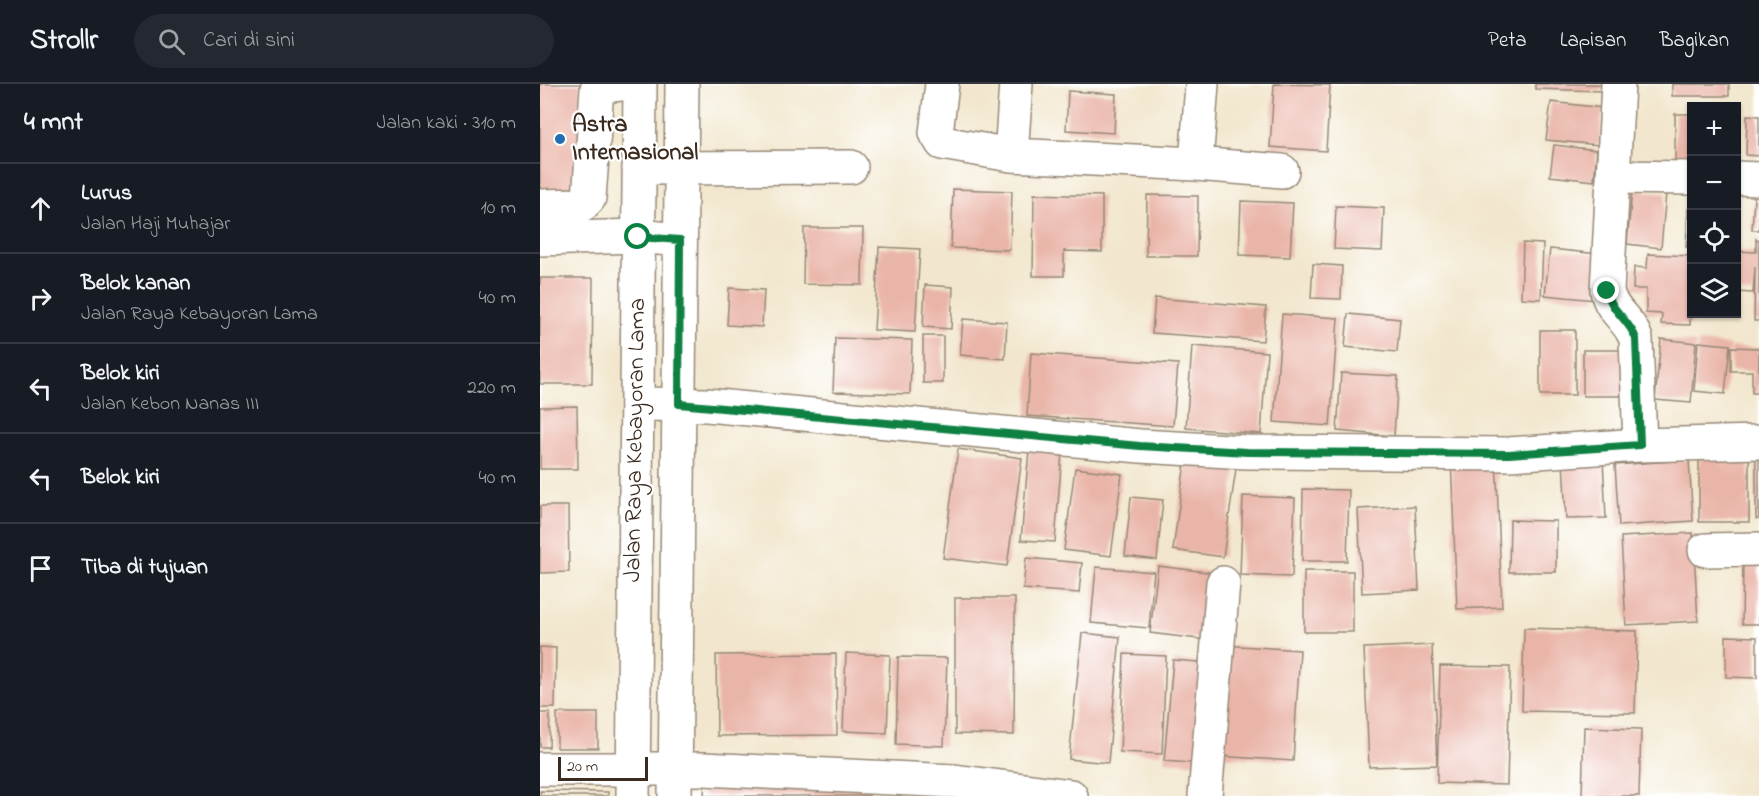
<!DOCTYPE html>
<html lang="id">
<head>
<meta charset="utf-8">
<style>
  :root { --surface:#171b24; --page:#242831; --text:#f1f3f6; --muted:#9ea1a6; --line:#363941 }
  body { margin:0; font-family:"Indie Flower",sans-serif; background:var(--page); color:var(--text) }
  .controls { position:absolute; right:18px; top:18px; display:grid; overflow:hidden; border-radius:0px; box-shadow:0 2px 4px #0004 }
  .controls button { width:54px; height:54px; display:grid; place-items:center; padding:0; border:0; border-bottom:2px solid var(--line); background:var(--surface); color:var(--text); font:30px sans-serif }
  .scale { position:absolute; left:18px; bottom:15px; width:90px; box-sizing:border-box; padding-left:6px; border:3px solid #3b2a1e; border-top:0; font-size:16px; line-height:21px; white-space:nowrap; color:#3b2a1e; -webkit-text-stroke:4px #fff; paint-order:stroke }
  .stop { position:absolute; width:18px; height:18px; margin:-14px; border:4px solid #0b8043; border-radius:50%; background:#fff }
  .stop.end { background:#0b8043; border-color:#fff; box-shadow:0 2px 6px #0008 }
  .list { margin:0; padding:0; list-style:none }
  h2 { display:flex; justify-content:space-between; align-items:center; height:78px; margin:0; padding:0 24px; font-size:26px }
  h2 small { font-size:20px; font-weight:400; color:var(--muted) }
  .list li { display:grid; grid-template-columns:39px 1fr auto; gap:18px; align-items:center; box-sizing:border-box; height:90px; padding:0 24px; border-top:2px solid var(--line) }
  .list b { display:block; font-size:22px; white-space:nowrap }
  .list p { margin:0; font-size:20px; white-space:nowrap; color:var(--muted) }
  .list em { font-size:20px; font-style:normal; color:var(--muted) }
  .icon { flex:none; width:33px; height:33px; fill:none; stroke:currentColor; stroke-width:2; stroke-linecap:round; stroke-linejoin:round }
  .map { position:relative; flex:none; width:1219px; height:712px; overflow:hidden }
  header { display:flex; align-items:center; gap:36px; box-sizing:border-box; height:84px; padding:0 30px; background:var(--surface); border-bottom:2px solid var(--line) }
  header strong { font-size:28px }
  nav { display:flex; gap:33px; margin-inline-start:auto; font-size:21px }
  .search { width:420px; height:54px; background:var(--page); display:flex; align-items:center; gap:15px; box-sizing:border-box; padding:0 21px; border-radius:33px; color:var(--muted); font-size:22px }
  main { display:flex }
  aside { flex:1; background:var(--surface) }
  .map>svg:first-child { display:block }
</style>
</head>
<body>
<header>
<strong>Strollr</strong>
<div class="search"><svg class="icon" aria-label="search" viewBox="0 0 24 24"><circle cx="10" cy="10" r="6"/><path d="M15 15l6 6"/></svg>Cari di sini</div>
<nav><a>Peta</a><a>Lapisan</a><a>Bagikan</a></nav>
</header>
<main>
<aside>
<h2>4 mnt<small>Jalan kaki · 310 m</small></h2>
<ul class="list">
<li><svg class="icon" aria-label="ahead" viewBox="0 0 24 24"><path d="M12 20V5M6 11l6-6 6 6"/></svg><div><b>Lurus</b><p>Jalan Haji Muhajar</p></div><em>10 m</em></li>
<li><svg class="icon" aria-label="right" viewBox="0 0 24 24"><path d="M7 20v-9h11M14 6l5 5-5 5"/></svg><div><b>Belok kanan</b><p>Jalan Raya Kebayoran Lama</p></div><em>40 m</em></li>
<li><svg class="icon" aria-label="left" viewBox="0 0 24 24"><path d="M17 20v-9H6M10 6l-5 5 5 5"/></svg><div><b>Belok kiri</b><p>Jalan Kebon Nanas III</p></div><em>220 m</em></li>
<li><svg class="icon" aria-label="left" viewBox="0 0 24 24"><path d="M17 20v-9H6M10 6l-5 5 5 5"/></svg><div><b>Belok kiri</b></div><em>40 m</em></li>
<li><svg class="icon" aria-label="arrive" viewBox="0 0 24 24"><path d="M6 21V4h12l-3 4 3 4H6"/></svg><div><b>Tiba di tujuan</b></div></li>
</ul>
</aside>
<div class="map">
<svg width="1219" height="712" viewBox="0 0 1219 712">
  <rect width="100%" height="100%" fill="#fff"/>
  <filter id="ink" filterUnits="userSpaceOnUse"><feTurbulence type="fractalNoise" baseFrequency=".0167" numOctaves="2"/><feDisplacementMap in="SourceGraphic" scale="12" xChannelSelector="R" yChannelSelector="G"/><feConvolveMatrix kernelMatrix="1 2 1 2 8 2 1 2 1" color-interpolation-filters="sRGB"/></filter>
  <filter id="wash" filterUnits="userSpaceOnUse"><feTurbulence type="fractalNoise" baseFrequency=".008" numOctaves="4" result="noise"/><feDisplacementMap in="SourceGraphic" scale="24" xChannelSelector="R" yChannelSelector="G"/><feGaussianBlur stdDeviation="1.35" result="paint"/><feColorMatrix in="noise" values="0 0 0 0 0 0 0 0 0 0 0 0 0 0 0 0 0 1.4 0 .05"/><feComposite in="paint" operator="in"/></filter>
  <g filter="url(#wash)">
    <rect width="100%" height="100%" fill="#f2e7ce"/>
    <g id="blocks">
      <!-- building -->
      <path fill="#eab5a9" d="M 0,0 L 40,0 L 42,110 L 0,110 Z
        M 734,0 L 790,1 L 786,67 L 730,63 Z
        M 995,0 L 1063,0 L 1062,7 L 995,5 Z
        M 1132,0 L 1189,0 L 1189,12 L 1132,12 Z
        M 528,7 L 576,10 L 574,49 L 526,46 Z
        M 1011,18 L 1063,24 L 1059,61 L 1006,56 Z
        M 1135,30 L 1152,30 L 1152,78 L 1135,78 Z
        M 1207,31 L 1219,32 L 1219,72 L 1206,71 Z
        M 1014,61 L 1057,66 L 1054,97 L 1010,92 Z
        M 1215,99 L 1219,99 L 1219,146 L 1212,146 Z
        M 413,105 L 472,107 L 470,166 L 411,164 Z
        M 1092,106 L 1126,109 L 1121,164 L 1087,160 Z
        M 494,110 L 562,112 L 562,168 L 524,167 L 524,192 L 493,192 Z
        M 607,111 L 658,112 L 657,172 L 606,172 Z
        M 701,117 L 753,119 L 750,173 L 699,171 Z
        M 796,122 L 844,124 L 842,167 L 794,165 Z
        M 1148,125 L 1152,126 L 1152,163 L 1146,163 Z
        M 264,144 L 323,144 L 322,201 L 263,200 Z
        M 1216,155 L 1219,156 L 1219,237 L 1214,237 L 1215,183 L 1213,209 L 1196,208 L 1196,167 L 1216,168 Z
        M 983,159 L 1003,160 L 1001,215 L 981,214 Z
        M 339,163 L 380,165 L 375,248 L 334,246 Z
        M 1010,165 L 1059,170 L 1055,216 L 1005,211 Z
        M 1108,170 L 1152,172 L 1150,241 L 1121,240 L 1122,230 L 1106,229 L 1106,205 L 1093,205 L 1094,183 L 1107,184 Z
        M 773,180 L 802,182 L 801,215 L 771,214 Z
        M 0,194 L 53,194 L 52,300 L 0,300 Z
        M 385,201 L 413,203 L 411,245 L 383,243 Z
        M 189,204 L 224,206 L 222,243 L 187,241 Z
        M 615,214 L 726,223 L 723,257 L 612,249 Z
        M 742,230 L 798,234 L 790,342 L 734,338 Z
        M 808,230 L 860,235 L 857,268 L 805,263 Z
        M 423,235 L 467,238 L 465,275 L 420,271 Z
        M 1000,246 L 1035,246 L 1035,311 L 1000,311 Z
        M 383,252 L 403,252 L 403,299 L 383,299 Z
        M 295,254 L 372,256 L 370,310 L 293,308 Z
        M 1121,255 L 1156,259 L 1151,319 L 1115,316 Z
        M 1158,258 L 1190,261 L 1185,310 L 1154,307 Z
        M 652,262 L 727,268 L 721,350 L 646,344 Z
        M 1191,263 L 1219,264 L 1219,309 L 1212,309 L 1212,287 L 1191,287 Z
        M 1043,266 L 1089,266 L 1090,312 L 1043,312 Z
        M 491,269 L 638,280 L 633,342 L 487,332 Z
        M 801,289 L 858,292 L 854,352 L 797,347 Z
        M 37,322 L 38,385 L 0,385 L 0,323 Z
        M 418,365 L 482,374 L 467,482 L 403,474 Z
        M 489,366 L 522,369 L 515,458 L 481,456 Z
        M 956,372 L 962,523 L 917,525 L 911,374 Z
        M 1159,373 L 1209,373 L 1209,438 L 1159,438 Z
        M 1063,375 L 1066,434 L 1026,435 L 1023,376 Z
        M 1216,375 L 1219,375 L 1219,435 L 1216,435 Z
        M 1149,376 L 1153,437 L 1079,442 L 1075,381 Z
        M 645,378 L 696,385 L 683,473 L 633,466 Z
        M 535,384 L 582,390 L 571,472 L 524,466 Z
        M 763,405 L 809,406 L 807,477 L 762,477 Z
        M 703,412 L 755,414 L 752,493 L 700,491 Z
        M 591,413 L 623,416 L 617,476 L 585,472 Z
        M 0,422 L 28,422 L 29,488 L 0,489 Z
        M 875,422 L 879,506 L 822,509 L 818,425 Z
        M 970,436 L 1016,437 L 1016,488 L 969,488 Z
        M 1153,449 L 1158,537 L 1086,541 L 1081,453 Z
        M 486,474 L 542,479 L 539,509 L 483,505 Z
        M 1203,477 L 1219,477 L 1219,540 L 1202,540 Z
        M 618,482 L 683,490 L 675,557 L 610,549 Z
        M 556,483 L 614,488 L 609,544 L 551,539 Z
        M 764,487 L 813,487 L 813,548 L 764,548 Z
        M 415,514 L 475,514 L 474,651 L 415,650 Z
        M 984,544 L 1097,547 L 1095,629 L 982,627 Z
        M 542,549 L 580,553 L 568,679 L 529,675 Z
        M 1186,552 L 1217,553 L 1217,594 L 1186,593 Z
        M 684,561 L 760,566 L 753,677 L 677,672 Z
        M 892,561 L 897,681 L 829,683 L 824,564 Z
        M 0,563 L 16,564 L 15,624 L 0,624 Z
        M 306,569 L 350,571 L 347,649 L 303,647 Z
        M 296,570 L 297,651 L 177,652 L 176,571 Z
        M 584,570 L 626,572 L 622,670 L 580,668 Z
        M 358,573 L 407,574 L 404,662 L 356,660 Z
        M 633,576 L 671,579 L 662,680 L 624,677 Z
        M 900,582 L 970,583 L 967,701 L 897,699 Z
        M 0,629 L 10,629 L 9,663 L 0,663 Z
        M 17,629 L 58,629 L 58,664 L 17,664 Z
        M 1044,643 L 1101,645 L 1099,712 L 1042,712 Z
        M 165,690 L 330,700 L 329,712 L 164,712 Z
        M 0,707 L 68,708 L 68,712 L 0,712 Z"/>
    </g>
  </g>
  <g filter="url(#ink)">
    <use href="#blocks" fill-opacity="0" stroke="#968876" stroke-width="1.5"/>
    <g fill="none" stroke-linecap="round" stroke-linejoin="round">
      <defs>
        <path id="minor" d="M 402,0 L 396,49 L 402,59 L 471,71 L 656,80 L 662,0
          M 1078,0 L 1067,207 C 1071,228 1090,236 1096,255 L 1100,361
          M 471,71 L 476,0
          M 656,80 L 742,87
          M 99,84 L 311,83
          M 1075,93 L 1152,94
          M 1196,94 L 1219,95
          M 0,122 L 42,121 L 49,114 L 57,5 L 61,2 L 81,0
          M 0,155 L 98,152 L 140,156
          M 97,320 L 167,321 L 600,362 L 707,368 L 969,370 L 1100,361 L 1219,358
          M 1165,466 L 1219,465
          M 0,685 L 164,685 L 414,697 L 531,712
          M 665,712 L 683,499"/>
        <path id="major" d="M 93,712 L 100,0
          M 135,712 L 142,0"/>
      </defs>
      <!-- minor casing -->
      <use href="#minor" stroke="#968876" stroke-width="36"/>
      <!-- major casing -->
      <use href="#major" stroke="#968876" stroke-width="36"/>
      <!-- minor -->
      <use href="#minor" stroke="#fff" stroke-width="33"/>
      <!-- major -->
      <use href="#major" stroke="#fff" stroke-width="33"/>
    </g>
  </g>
  <g fill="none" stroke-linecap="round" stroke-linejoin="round" filter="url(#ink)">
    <!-- route -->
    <path stroke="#0b8043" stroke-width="8" d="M 98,153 L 140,156 L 139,320 L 600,362 L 707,368 L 969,370 L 1100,361 L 1096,255 C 1090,236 1071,228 1067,207"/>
  </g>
  <!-- markers -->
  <circle fill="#1f6fb2" stroke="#fff" stroke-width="2" cx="20" cy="55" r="6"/>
  <g text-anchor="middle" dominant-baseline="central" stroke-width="4.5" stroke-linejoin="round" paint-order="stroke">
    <!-- poi labels -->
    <g font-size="24" font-weight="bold" fill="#3b2a1e" stroke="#fff" text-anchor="start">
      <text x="32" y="41">Astra<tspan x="32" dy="28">Internasional</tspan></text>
    </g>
    <!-- street labels -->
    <g font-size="24" fill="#3b2a1e" stroke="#fff">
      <text transform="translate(96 356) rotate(-89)">Jalan Raya Kebayoran Lama</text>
    </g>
  </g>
</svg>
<div class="controls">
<button>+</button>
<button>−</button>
<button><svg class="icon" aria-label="locate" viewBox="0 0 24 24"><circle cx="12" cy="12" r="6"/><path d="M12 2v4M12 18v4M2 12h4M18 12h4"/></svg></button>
<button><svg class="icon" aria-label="layers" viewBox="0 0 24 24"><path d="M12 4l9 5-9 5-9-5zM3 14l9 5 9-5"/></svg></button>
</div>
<div class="scale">20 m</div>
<div class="stop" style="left:98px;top:153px"></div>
<div class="stop end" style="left:1067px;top:207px"></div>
</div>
</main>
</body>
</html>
